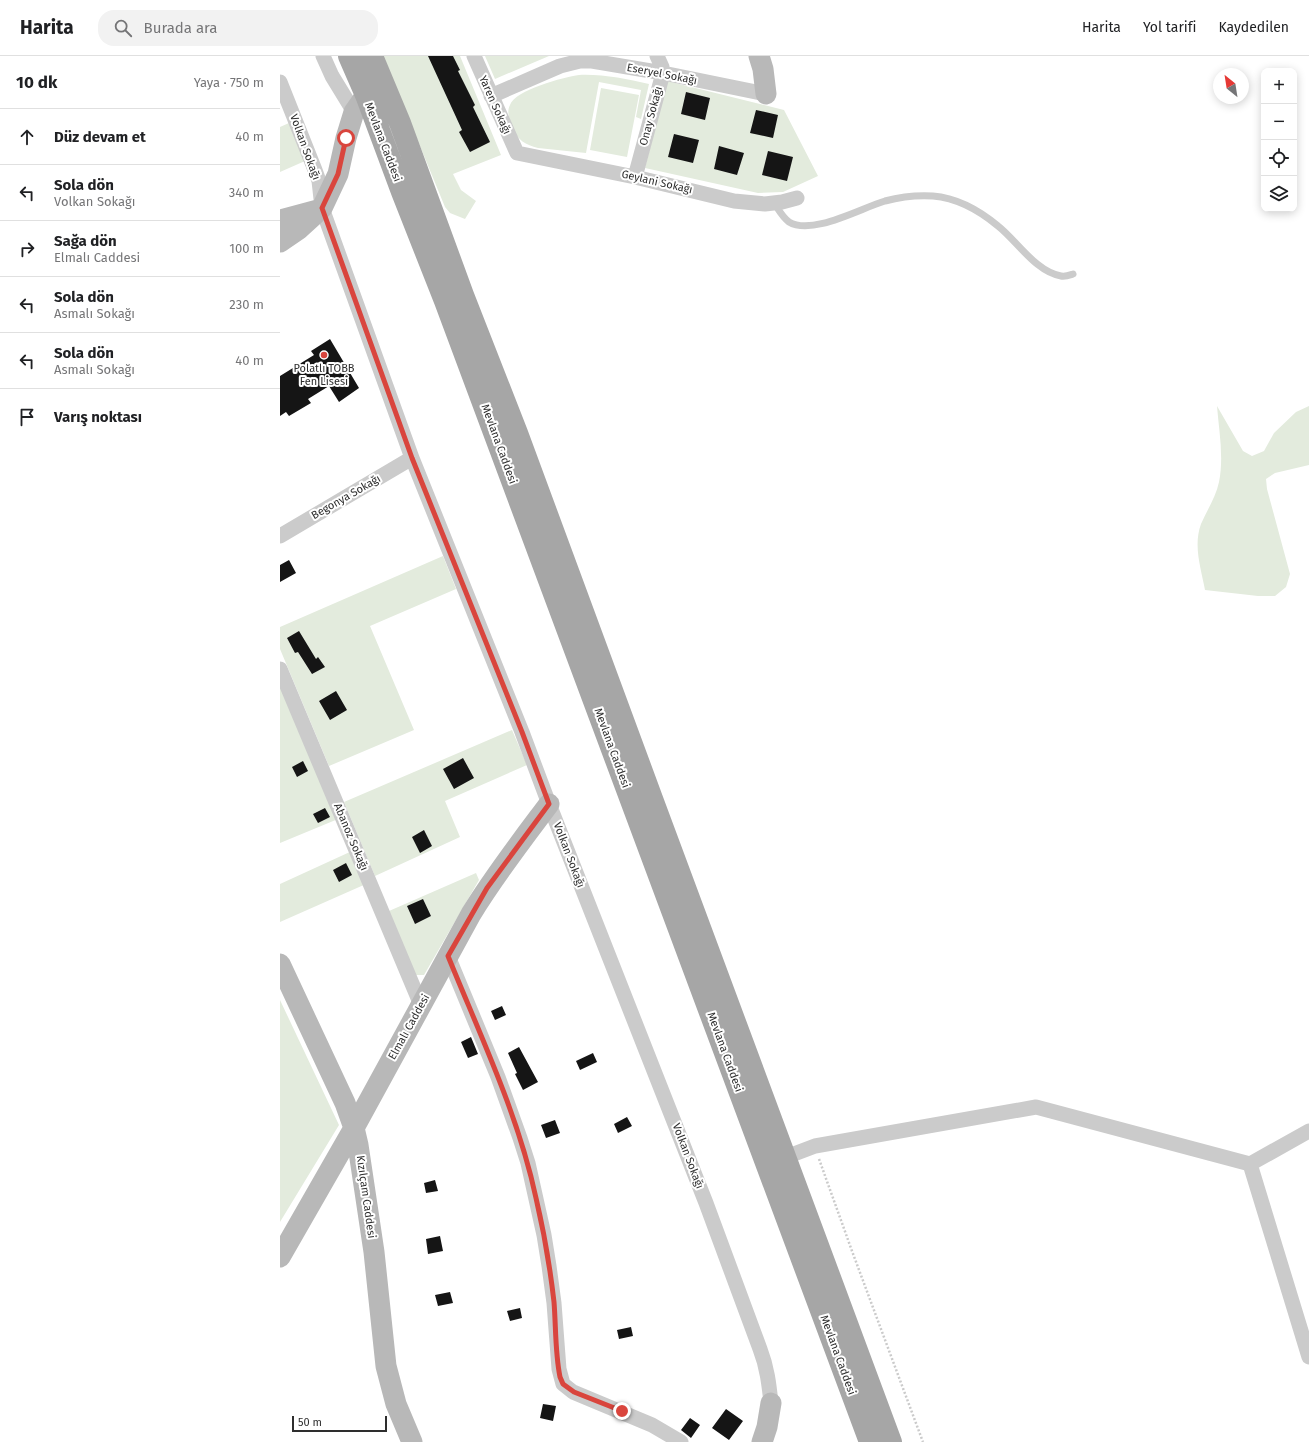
<!DOCTYPE html>
<html lang="tr">
<head>
<meta charset="utf-8">
<style>
  :root { --surface:#fff; --page:#f2f2f2; --text:#202124; --muted:#757577; --line:#e0e0e0 }
  body { margin:0; font-family:"Fira Sans",sans-serif; background:var(--page); color:var(--text) }
  .controls { position:absolute; right:12px; top:12px; display:grid; overflow:hidden; border-radius:8px; box-shadow:0 2px 10px #0003 }
  .controls button { width:36px; height:36px; display:grid; place-items:center; padding:0; border:0; border-bottom:1px solid var(--line); background:var(--surface); color:var(--text); font:20px sans-serif }
  .compass { position:absolute; left:933px; top:12px; width:36px; height:36px; border-radius:50%; background:var(--surface); box-shadow:0 2px 10px #0003; rotate:330deg }
  .scale { position:absolute; left:12px; bottom:10px; width:95px; box-sizing:border-box; padding-left:4px; border:2px solid #2e2e2e; border-top:0; font-size:11px; line-height:14px; white-space:nowrap; color:#2e2e2e; -webkit-text-stroke:3px #fff; paint-order:stroke }
  .stop { position:absolute; width:12px; height:12px; margin:-9px; border:3px solid #d9453d; border-radius:50%; background:#fff }
  .stop.end { background:#d9453d; border-color:#fff; box-shadow:0 1px 4px #0008 }
  .list { margin:0; padding:0; list-style:none }
  h2 { display:flex; justify-content:space-between; align-items:center; height:52px; margin:0; padding:0 16px; font-size:17px }
  h2 small { font-size:13px; font-weight:400; color:var(--muted) }
  .list li { display:grid; grid-template-columns:26px 1fr auto; gap:12px; align-items:center; box-sizing:border-box; height:56px; padding:0 16px; border-top:1px solid var(--line) }
  .list b { display:block; font-size:15px; white-space:nowrap }
  .list p { margin:0; font-size:13px; white-space:nowrap; color:var(--muted) }
  .list em { font-size:13px; font-style:normal; color:var(--muted) }
  .icon { flex:none; width:22px; height:22px; fill:none; stroke:currentColor; stroke-width:2; stroke-linecap:round; stroke-linejoin:round }
  .map { position:relative; flex:none; width:1029px; height:1386px; overflow:hidden }
  header { display:flex; align-items:center; gap:24px; box-sizing:border-box; height:56px; padding:0 20px; background:var(--surface); border-bottom:1px solid var(--line) }
  header strong { font-size:19px }
  nav { display:flex; gap:22px; margin-inline-start:auto; font-size:14px }
  .search { width:280px; height:36px; background:var(--page); display:flex; align-items:center; gap:10px; box-sizing:border-box; padding:0 14px; border-radius:16px; color:var(--muted); font-size:15px }
  main { display:flex }
  aside { flex:1; background:var(--surface) }
  .map>svg:first-child { display:block }
</style>
</head>
<body>
<header>
<strong>Harita</strong>
<div class="search"><svg class="icon" aria-label="search" viewBox="0 0 24 24"><circle cx="10" cy="10" r="6"/><path d="M15 15l6 6"/></svg>Burada ara</div>
<nav><a>Harita</a><a>Yol tarifi</a><a>Kaydedilen</a></nav>
</header>
<main>
<aside>
<h2>10 dk<small>Yaya · 750 m</small></h2>
<ul class="list">
<li><svg class="icon" aria-label="ahead" viewBox="0 0 24 24"><path d="M12 20V5M6 11l6-6 6 6"/></svg><div><b>Düz devam et</b></div><em>40 m</em></li>
<li><svg class="icon" aria-label="left" viewBox="0 0 24 24"><path d="M17 20v-9H6M10 6l-5 5 5 5"/></svg><div><b>Sola dön</b><p>Volkan Sokağı</p></div><em>340 m</em></li>
<li><svg class="icon" aria-label="right" viewBox="0 0 24 24"><path d="M7 20v-9h11M14 6l5 5-5 5"/></svg><div><b>Sağa dön</b><p>Elmalı Caddesi</p></div><em>100 m</em></li>
<li><svg class="icon" aria-label="left" viewBox="0 0 24 24"><path d="M17 20v-9H6M10 6l-5 5 5 5"/></svg><div><b>Sola dön</b><p>Asmalı Sokağı</p></div><em>230 m</em></li>
<li><svg class="icon" aria-label="left" viewBox="0 0 24 24"><path d="M17 20v-9H6M10 6l-5 5 5 5"/></svg><div><b>Sola dön</b><p>Asmalı Sokağı</p></div><em>40 m</em></li>
<li><svg class="icon" aria-label="arrive" viewBox="0 0 24 24"><path d="M6 21V4h12l-3 4 3 4H6"/></svg><div><b>Varış noktası</b></div></li>
</ul>
</aside>
<div class="map">
<svg width="1029" height="1386" viewBox="0 0 1029 1386">
  <rect width="100%" height="100%" fill="#fff"/>
  <!-- green -->
  <path fill="#e3ebdd" d="M 103,0 L 180,0 L 221,99 L 173,118 L 181,134 L 196,145 L 185,163 L 170,157 L 165,151 Z
    M 205,0 L 269,0 L 215,23 Z
    M 299,19 C 323,18 346,23 369,28 L 361,63 L 356,61 L 361,34 L 319,26 L 306,97 L 258,92 C 246,89 237,84 233,72 C 230,64 226,57 230,49 C 235,34 284,21 299,19 Z
    M 387,25 L 504,54 L 538,120 L 503,136 L 478,137 L 365,112 Z
    M 321,32 L 359,39 L 347,101 L 310,94 Z
    M 9,67 L 25,105 L 0,116 L 0,71 Z
    M 937,350 L 963,395 L 972,400 L 984,395 L 994,377 L 1016,356 L 1029,350 L 1029,409 L 995,417 L 986,423 L 987,433 L 1010,518 L 1006,531 L 995,540 L 978,540 L 925,534 C 921,512 913,490 921,468 C 927,454 936,441 939,426 C 944,401 939,375 937,350 Z
    M 163,500 L 176,533 L 90,570 L 134,674 L 49,710 L 0,593 L 0,571 Z
    M 0,628 L 58,763 L 0,787 Z
    M 232,674 L 247,709 L 165,745 L 180,781 L 95,820 L 64,746 Z
    M 72,795 L 86,828 L 0,866 L 0,828 Z
    M 196,817 L 199,824 L 144,919 L 135,919 L 109,855 Z
    M 0,944 L 59,1069 L 0,1166 Z"/>
  <!-- building -->
  <path fill="#151515" d="M 148,0 L 173,0 L 180,14 L 178,15 L 195,49 L 193,51 L 210,86 L 190,96 L 179,76 L 182,74 Z
    M 406,36 L 430,42 L 425,64 L 401,58 Z
    M 476,54 L 498,59 L 493,82 L 470,77 Z
    M 394,78 L 419,84 L 413,107 L 388,101 Z
    M 439,90 L 464,97 L 457,119 L 434,113 Z
    M 488,95 L 513,101 L 507,125 L 482,119 Z
    M 50,283 L 79,332 L 59,346 L 49,330 L 28,343 L 31,347 L 9,360 L 6,356 L 0,360 L 0,320 L 34,299 L 31,295 Z
    M 9,504 L 16,517 L 0,526 L 0,509 Z
    M 19,575 L 36,603 L 38,601 L 45,611 L 32,618 L 18,596 L 15,597 L 7,582 Z
    M 56,635 L 67,654 L 50,664 L 39,645 Z
    M 183,702 L 194,722 L 174,733 L 163,713 Z
    M 23,705 L 28,715 L 17,721 L 12,711 Z
    M 45,752 L 50,761 L 38,767 L 33,758 Z
    M 144,774 L 152,790 L 140,797 L 132,781 Z
    M 66,807 L 72,819 L 59,826 L 53,814 Z
    M 143,843 L 151,860 L 135,868 L 127,850 Z
    M 222,950 L 226,959 L 215,964 L 211,955 Z
    M 191,981 L 198,998 L 188,1002 L 181,986 Z
    M 239,991 L 258,1026 L 243,1034 L 235,1018 L 237,1017 L 228,997 Z
    M 313,997 L 317,1006 L 300,1014 L 296,1005 Z
    M 347,1061 L 352,1070 L 338,1077 L 334,1068 Z
    M 275,1064 L 280,1077 L 266,1082 L 261,1069 Z
    M 155,1124 L 158,1135 L 146,1137 L 144,1127 Z
    M 160,1180 L 163,1195 L 148,1198 L 146,1183 Z
    M 170,1236 L 173,1247 L 158,1250 L 155,1239 Z
    M 240,1252 L 242,1262 L 230,1265 L 227,1255 Z
    M 351,1271 L 353,1280 L 339,1283 L 337,1274 Z
    M 263,1348 L 276,1350 L 273,1365 L 260,1362 Z
    M 446,1353 L 463,1365 L 449,1384 L 432,1372 Z
    M 410,1362 L 420,1369 L 411,1382 L 401,1374 Z"/>
  <g fill="none" stroke-linecap="round" stroke-linejoin="round">
    <!-- path -->
    <path stroke="#cbcbcb" stroke-width="2.5" stroke-dasharray="2 2" stroke-linecap="butt" d="M 539,1103 L 572,1195 L 643,1386"/>
    <!-- lane -->
    <path stroke="#cbcbcb" stroke-width="7" d="M 494,147 C 498,153 503,162 509,166 C 532,180 581,152 605,145 C 620,141 637,139 653,140 C 677,142 700,155 718,170 C 737,185 756,216 781,220 C 785,221 790,219 793,218"/>
    <!-- street -->
    <path stroke="#cbcbcb" stroke-width="15" d="M 43,0 L 52,20 L 74,56
      M 194,0 L 237,97 L 355,121 L 454,145 L 485,148 L 502,146 L 517,142
      M 0,26 L 35,114 L 39,125 L 42,152 L 132,402 L 242,676 L 269,748 L 426,1147 L 480,1293 C 487,1311 489,1328 491,1347
      M 211,40 L 280,10 L 300,5 L 312,5 L 383,17 L 486,38
      M 355,121 L 383,17 L 382,11 L 377,0
      M 0,480 L 132,402
      M 0,613 L 141,949
      M 168,900 L 218,1021 L 240,1082 L 248,1107 L 264,1179 L 269,1210 L 274,1247 L 279,1313 L 283,1328 L 293,1336 L 372,1369 L 401,1386
      M 506,1101 L 535,1090 L 756,1051 L 970,1108 L 1029,1075
      M 970,1108 L 1029,1301"/>
    <!-- secondary -->
    <path stroke="#b8b8b8" stroke-width="21" d="M 479,0 L 483,13 L 486,38
      M 0,164 L 38,154
      M 0,186 L 19,173 L 42,152 L 58,118 L 66,82 L 74,56 L 86,39
      M 0,908 L 65,1047 L 74,1072 L 78,1089 L 94,1196 L 106,1310 L 116,1348 L 132,1386
      M 0,1201 L 74,1072 L 191,858 C 214,820 242,784 269,748
      M 482,1386 L 487,1371 L 491,1347"/>
    <!-- primary -->
    <path stroke="#a6a6a6" stroke-width="22" d="M 69,0 L 86,39 L 122,136 L 165,245 L 590,1386
      M 92,0 L 120,67 L 183,239 L 237,377 L 371,740 L 611,1386"/>
  </g>
  <g fill="none" stroke-linecap="round" stroke-linejoin="round">
    <!-- route -->
    <path stroke="#d9453d" stroke-width="5" d="M 66,82 L 58,118 L 42,152 L 132,402 L 242,676 L 269,748 L 207,832 L 168,900 C 200,979 238,1058 256,1142 C 264,1176 270,1211 274,1246 C 276,1271 275,1297 280,1321 L 283,1328 L 294,1336 L 342,1355"/>
  </g>
  <!-- markers -->
  <circle fill="#d9453d" stroke="#fff" stroke-width="1.5" cx="44" cy="299" r="4"/>
  <g text-anchor="middle" dominant-baseline="central" stroke-width="4" stroke-linejoin="round" paint-order="stroke">
    <!-- street labels -->
    <g font-size="11" fill="#2e2e2e" stroke="#fff">
      <text transform="translate(382 18) rotate(11)">Eseryel Sokağı</text>
      <text transform="translate(215 49) rotate(66)">Yaren Sokağı</text>
      <text transform="translate(371 60) rotate(-75)">Onay Sokağı</text>
      <text transform="translate(103 86) rotate(69)">Mevlana Caddesi</text>
      <text transform="translate(25 91) rotate(70)">Volkan Sokağı</text>
      <text transform="translate(377 126) rotate(13)">Geylani Sokağı</text>
      <text transform="translate(219 388) rotate(70)">Mevlana Caddesi</text>
      <text transform="translate(66 441) rotate(-30)">Begonya Sokağı</text>
      <text transform="translate(332 692) rotate(70)">Mevlana Caddesi</text>
      <text transform="translate(71 781) rotate(67)">Abanoz Sokağı</text>
      <text transform="translate(289 799) rotate(69)">Volkan Sokağı</text>
      <text transform="translate(129 971) rotate(-61)">Elmalı Caddesi</text>
      <text transform="translate(445 996) rotate(70)">Mevlana Caddesi</text>
      <text transform="translate(408 1100) rotate(69)">Volkan Sokağı</text>
      <text transform="translate(86 1141) rotate(82)">Kızılçam Caddesi</text>
      <text transform="translate(558 1299) rotate(70)">Mevlana Caddesi</text>
    </g>
    <!-- poi labels -->
    <g font-size="11" fill="#2e2e2e" stroke="#fff">
      <text x="44" y="312">Polatlı TOBB<tspan x="44" dy="13">Fen Lisesi</tspan></text>
    </g>
  </g>
</svg>
<div class="controls">
<button>+</button>
<button>−</button>
<button><svg class="icon" aria-label="locate" viewBox="0 0 24 24"><circle cx="12" cy="12" r="6"/><path d="M12 2v4M12 18v4M2 12h4M18 12h4"/></svg></button>
<button><svg class="icon" aria-label="layers" viewBox="0 0 24 24"><path d="M12 4l9 5-9 5-9-5zM3 14l9 5 9-5"/></svg></button>
</div>
<svg class="compass" viewBox="-18 -18 36 36"><path d="M0-13l5 13h-10z" fill="#e53935"/><path d="M0 13l5-13h-10z" fill="#757577"/></svg>
<div class="scale">50 m</div>
<div class="stop" style="left:66px;top:82px"></div>
<div class="stop end" style="left:342px;top:1355px"></div>
</div>
</main>
</body>
</html>
